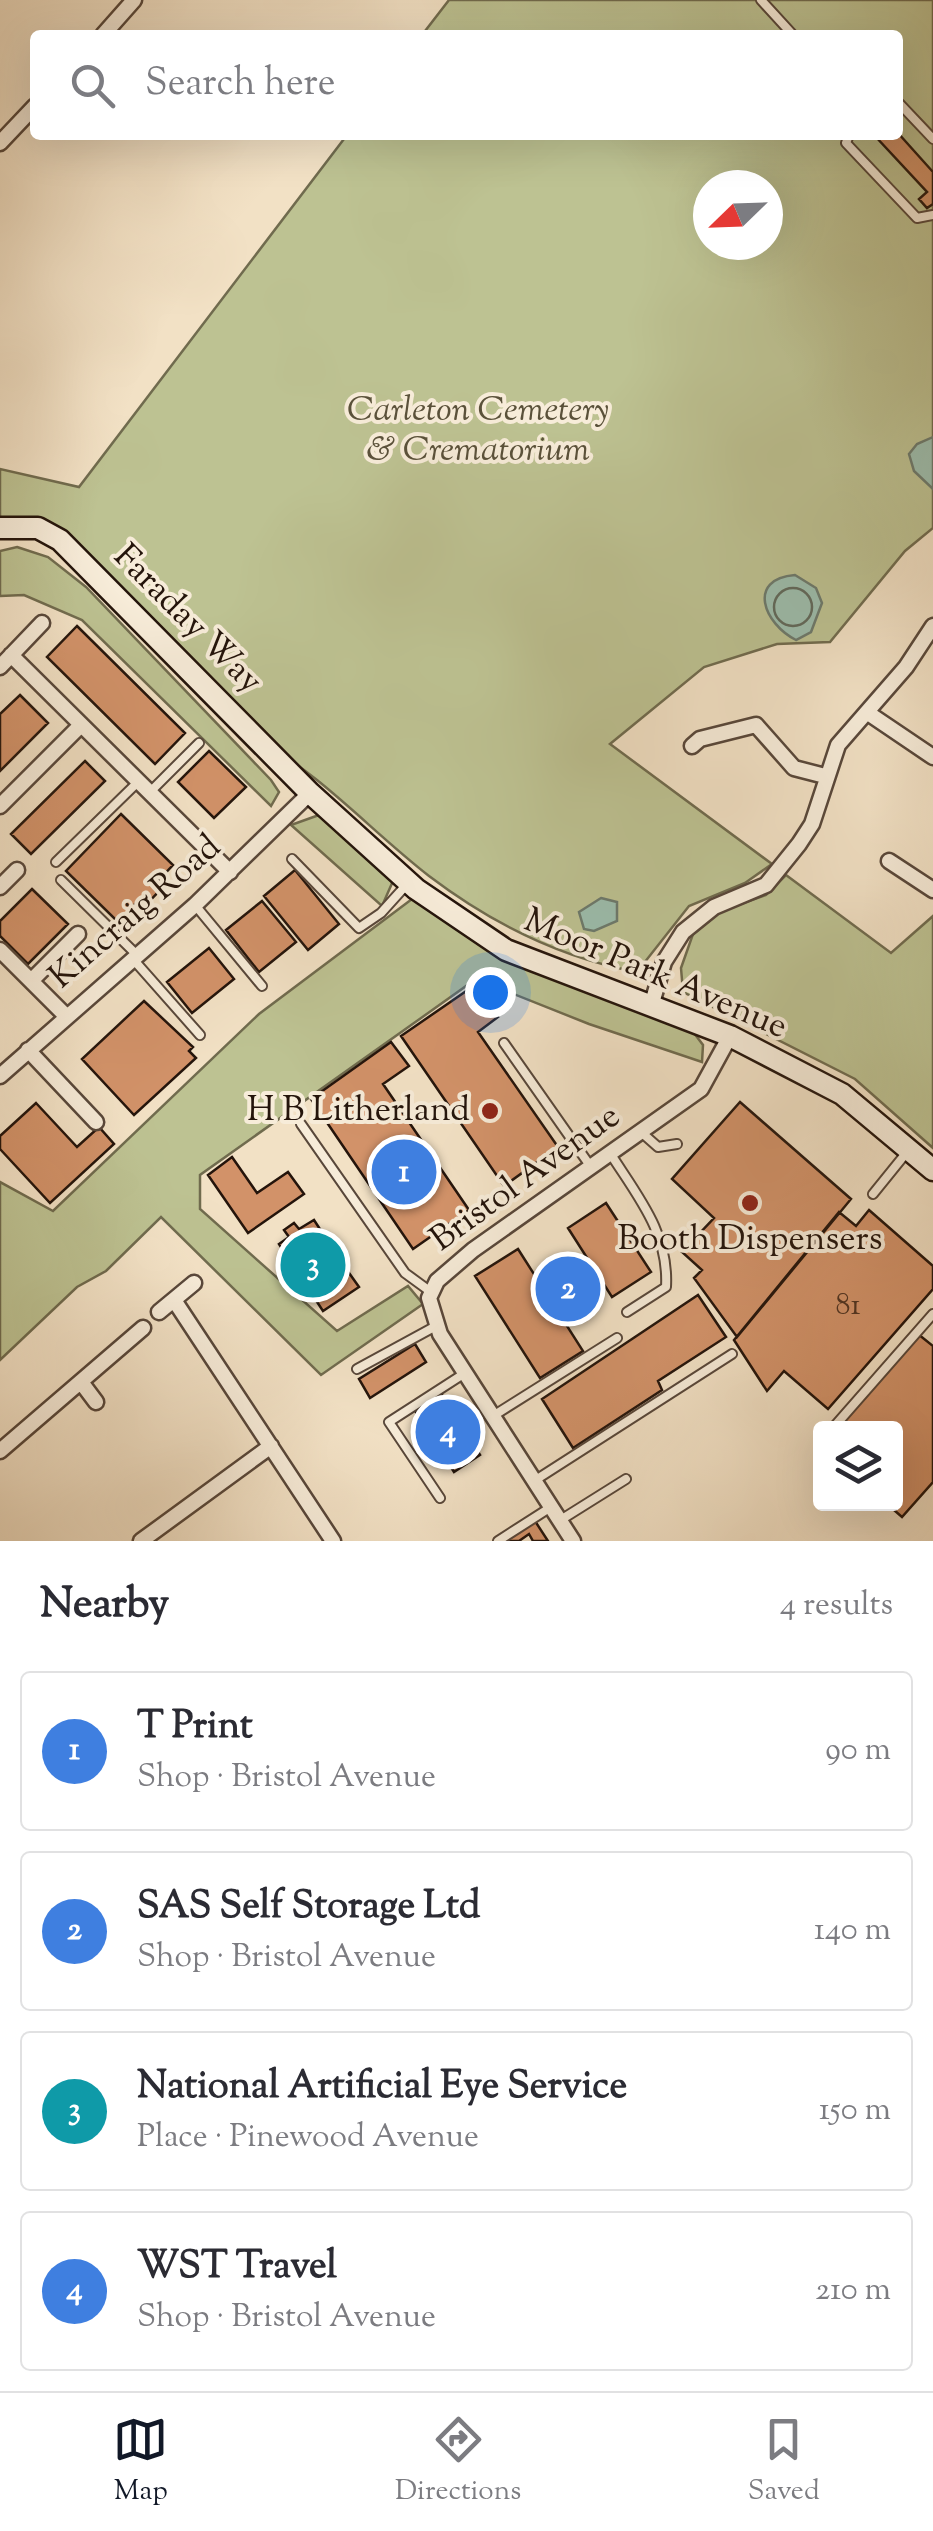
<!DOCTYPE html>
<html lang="en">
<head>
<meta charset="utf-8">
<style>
  :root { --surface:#fff; --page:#f7f7f7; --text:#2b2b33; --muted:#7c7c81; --line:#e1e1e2; --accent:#111827 }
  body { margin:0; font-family:"Sorts Mill Goudy",serif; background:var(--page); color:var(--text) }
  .controls { position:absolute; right:30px; bottom:30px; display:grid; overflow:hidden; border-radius:10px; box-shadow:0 10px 40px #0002 }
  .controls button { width:90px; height:90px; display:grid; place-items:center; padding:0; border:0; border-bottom:2px solid var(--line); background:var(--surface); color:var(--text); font:50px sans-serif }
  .compass { position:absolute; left:693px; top:170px; width:90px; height:90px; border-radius:50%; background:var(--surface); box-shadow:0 10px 40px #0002; rotate:247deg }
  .you { position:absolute; left:490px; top:992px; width:35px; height:35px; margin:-25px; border:8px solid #fff; border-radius:50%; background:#1a73e8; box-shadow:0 0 0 15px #1a73e833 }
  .badge { display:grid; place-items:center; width:65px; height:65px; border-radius:50%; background:var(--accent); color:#fff; font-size:32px; font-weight:700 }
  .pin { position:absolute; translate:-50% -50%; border:5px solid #fff; box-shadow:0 2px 10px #0006 }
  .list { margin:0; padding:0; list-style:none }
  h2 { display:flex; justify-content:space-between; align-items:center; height:130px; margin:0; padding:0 40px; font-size:42px }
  h2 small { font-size:32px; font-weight:400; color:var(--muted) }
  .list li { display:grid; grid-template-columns:65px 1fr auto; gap:30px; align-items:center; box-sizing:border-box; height:160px; margin:0 20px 20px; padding:0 20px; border:2px solid var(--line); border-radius:10px }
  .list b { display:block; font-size:38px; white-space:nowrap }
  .list p { margin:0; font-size:32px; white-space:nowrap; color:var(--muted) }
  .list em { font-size:32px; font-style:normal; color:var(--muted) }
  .icon { flex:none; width:55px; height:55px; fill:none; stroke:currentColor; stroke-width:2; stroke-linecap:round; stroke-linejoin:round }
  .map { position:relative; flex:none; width:933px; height:1541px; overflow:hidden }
  .search { position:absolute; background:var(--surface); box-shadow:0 10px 40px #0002; left:30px; right:30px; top:30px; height:110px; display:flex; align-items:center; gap:25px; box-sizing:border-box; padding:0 35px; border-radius:10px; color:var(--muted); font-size:38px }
  .sheet { height:850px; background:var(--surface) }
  nav { display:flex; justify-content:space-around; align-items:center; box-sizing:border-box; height:140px; border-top:2px solid var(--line); background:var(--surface); font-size:28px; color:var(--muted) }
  nav a { display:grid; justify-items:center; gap:5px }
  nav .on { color:var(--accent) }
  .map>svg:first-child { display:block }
</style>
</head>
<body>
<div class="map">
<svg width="933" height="1541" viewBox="0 0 933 1541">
  <rect width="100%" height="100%" fill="#f2e1c5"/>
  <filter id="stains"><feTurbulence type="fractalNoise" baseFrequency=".002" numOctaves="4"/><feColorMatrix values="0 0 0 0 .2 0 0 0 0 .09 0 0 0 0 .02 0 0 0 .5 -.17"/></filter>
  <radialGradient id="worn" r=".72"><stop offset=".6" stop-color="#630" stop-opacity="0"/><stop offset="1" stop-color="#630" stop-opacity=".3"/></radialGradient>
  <!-- green -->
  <path fill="#bdc292" stroke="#706b4e" stroke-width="2.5" fill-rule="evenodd" d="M 449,0 L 933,0 L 933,528 L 905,551 L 830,642 L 777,644 L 704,667 L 610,744 L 772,864 L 745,883 L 689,906 L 637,972 C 560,958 491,923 429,876 C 371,831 324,777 260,741 L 60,540 L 0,528 L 0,469 L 79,487 L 347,135 L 898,135 L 898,35 L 422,35 ZM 708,185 L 768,185 L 768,245 L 708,245 Z
    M 17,547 L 48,557 L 86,587 L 271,780 L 279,792 L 271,806 L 82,620 L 24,595 L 0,596 L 0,551 Z
    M 319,815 L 393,881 L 382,906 L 291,825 Z
    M 786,875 L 891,953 L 933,916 L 933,1148 L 855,1079 L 683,992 L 681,968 L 693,934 L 721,911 L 766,895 Z
    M 412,899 L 499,958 L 694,1033 L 703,1045 L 702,1062 L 589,1024 L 476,979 L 200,1175 L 200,1209 L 337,1331 L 408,1286 L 423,1304 L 321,1375 L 161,1217 L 106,1271 L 77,1287 L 0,1360 L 0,1182 L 53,1211 L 259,1014 Z"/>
  <!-- water -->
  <path fill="#9cbeae" stroke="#6c7a6d" stroke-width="2.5" d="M 933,437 L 933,489 L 914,471 L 909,454 L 917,444 Z
    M 795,575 L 816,588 L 822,603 L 811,632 L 796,640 C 764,624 746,579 795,575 Z
    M 601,898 L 617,902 L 617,921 L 594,931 L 584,929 L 579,912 Z"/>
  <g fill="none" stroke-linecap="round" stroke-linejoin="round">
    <!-- shore -->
    <path stroke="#60695c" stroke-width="2.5" d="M774 607a19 19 0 1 1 38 0a19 19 0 1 1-38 0Z"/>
  </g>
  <!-- building -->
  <path fill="#d29269" stroke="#24140b" stroke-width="2.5" d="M 898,133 L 933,172 L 933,204 L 927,208 L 919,199 L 927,192 L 875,136 Z
    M 77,626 L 185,733 L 155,764 L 47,657 Z
    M 20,695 L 48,723 L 0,771 L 0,714 Z
    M 209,751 L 246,787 L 214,818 L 178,782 Z
    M 85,761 L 105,781 L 31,854 L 11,834 Z
    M 121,814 L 173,865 L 155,884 L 161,889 L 142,909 L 136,903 L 118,922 L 66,871 Z
    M 295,870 L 339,924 L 308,950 L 264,896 Z
    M 32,889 L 68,924 L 28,964 L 0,936 L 0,921 Z
    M 262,901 L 296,942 L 259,972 L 226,930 Z
    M 209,948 L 234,979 L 192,1013 L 167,982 Z
    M 475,985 L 498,1017 L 478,1032 L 558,1147 L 504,1186 L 401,1036 Z
    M 144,1001 L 193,1047 L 189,1051 L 196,1058 L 134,1115 L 82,1059 Z
    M 391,1042 L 409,1066 L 383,1084 L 469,1210 L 413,1249 L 311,1099 Z
    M 740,1102 L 851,1199 L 737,1337 L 694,1278 L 702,1270 L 682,1252 L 714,1218 L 672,1179 Z
    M 36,1103 L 77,1147 L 99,1127 L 114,1144 L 50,1203 L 0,1149 L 0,1136 Z
    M 232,1157 L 257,1193 L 288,1172 L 304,1194 L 248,1233 L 208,1175 Z
    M 606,1203 L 651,1272 L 612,1297 L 568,1228 Z
    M 869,1210 L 933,1266 L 933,1289 L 828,1409 L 784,1371 L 767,1391 L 734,1340 L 839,1212 L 856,1226 Z
    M 314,1220 L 329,1243 L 321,1249 L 334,1268 L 342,1263 L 359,1287 L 323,1311 L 279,1244 L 289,1237 L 284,1230 L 294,1223 L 299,1229 Z
    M 518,1249 L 583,1351 L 540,1378 L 475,1276 Z
    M 698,1295 L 726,1337 L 658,1381 L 662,1390 L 573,1448 L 542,1399 Z
    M 918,1334 L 933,1346 L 933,1482 L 902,1517 L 887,1504 L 896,1504 L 896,1428 L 837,1428 Z
    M 415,1344 L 426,1362 L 370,1398 L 359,1379 Z
    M 442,1395 L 480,1455 L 454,1472 L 416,1412 Z
    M 535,1521 L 548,1541 L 533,1541 L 529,1534 L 519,1541 L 504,1541 Z"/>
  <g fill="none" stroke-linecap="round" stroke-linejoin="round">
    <defs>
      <path id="lane" d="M 761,0 L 793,35
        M 898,102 L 933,139
        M 849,135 L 846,143 L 917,218 L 933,215
        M 149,793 L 199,743
        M 292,859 L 359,928 L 381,913 L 409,882
        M 56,862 L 138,782
        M 61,880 L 136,954
        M 195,905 L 262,986
        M 132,958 L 200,1035
        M 504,1043 L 591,1167
        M 301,1124 L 405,1273 L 431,1292
        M 641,1132 L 658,1147 L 677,1144
        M 610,1153 C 638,1197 669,1233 666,1287 L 627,1312
        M 873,1194 L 907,1152
        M 357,1369 L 436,1326
        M 493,1416 L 617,1338
        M 833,1428 L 933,1314
        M 534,1481 L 732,1354
        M 440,1498 L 389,1422 L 465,1373
        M 559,1521 L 626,1479
        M 498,1541 L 551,1507"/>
      <path id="street" d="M 103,35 L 134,0
        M 0,143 L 35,106
        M 11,655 L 230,872
        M 0,667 L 42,623
        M 868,713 L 933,757
        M 692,746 L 700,739 L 756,725 L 794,768 L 825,776
        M 0,806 L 81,725
        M 889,861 L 933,890
        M 0,887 L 17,870
        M 0,950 L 65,1015
        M 31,981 L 78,934
        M 652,1003 L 664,962 L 683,932 L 714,907 L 766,885 L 799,844 L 812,824 L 838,745 L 906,667 L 933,626
        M 28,1050 L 96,1122
        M 0,1076 L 195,905 L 310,793
        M 174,1300 L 333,1541
        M 159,1312 L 194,1283
        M 81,1382 L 96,1402
        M 0,1451 L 143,1328
        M 141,1541 L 271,1446
        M 573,1541 L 440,1334 L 429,1298 L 437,1281 L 473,1250 L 701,1089 L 730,1036"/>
      <path id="secondary" d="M 0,528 L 38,528 L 60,540 L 310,793 L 416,889 L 506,950 L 730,1036 L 842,1094 L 933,1170"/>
    </defs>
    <!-- lane casing -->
    <use href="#lane" stroke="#58473a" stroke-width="12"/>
    <!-- street casing -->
    <use href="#street" stroke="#58473a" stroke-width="19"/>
    <!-- secondary casing -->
    <use href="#secondary" stroke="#24140b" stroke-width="25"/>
    <!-- lane -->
    <use href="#lane" stroke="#f7ecd9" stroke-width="8"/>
    <!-- street -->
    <use href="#street" stroke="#f7ecd9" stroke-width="14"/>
    <!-- secondary -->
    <use href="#secondary" stroke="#f7ecd9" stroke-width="20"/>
  </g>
  <!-- markers -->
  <g fill="#8f2418" stroke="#f7ecd9" stroke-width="4">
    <circle cx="490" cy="1111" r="10"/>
    <circle cx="750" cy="1203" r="10"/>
  </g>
  <g text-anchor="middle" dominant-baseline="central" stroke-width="8" stroke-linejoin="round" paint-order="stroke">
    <!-- number labels -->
    <g font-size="30" fill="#503422">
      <text x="848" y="1306">81</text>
    </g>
    <!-- park labels -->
    <g font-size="35" font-style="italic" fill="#5a513a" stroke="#f7ecd9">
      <text x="478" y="411">Carleton Cemetery<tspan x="478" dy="40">&amp; Crematorium</tspan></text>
    </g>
    <!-- street labels -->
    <g font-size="35" fill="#24140b" stroke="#f7ecd9">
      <text transform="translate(187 620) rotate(45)">Faraday Way</text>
      <text transform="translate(136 913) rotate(-41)">Kincraig Road</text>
      <text transform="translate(655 975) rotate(23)">Moor Park Avenue</text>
      <text transform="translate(526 1179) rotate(-36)">Bristol Avenue</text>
    </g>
    <!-- poi labels -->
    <g font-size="35" fill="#24140b" stroke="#f7ecd9" text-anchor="end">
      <text x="470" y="1111">H B Litherland</text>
      <text x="750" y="1240" text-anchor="middle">Booth Dispensers</text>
    </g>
  </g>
  <rect width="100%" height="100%" filter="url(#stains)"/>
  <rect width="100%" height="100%" fill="url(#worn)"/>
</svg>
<div class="controls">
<button><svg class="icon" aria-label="layers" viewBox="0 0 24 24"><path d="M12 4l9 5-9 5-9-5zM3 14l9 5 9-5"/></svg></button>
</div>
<svg class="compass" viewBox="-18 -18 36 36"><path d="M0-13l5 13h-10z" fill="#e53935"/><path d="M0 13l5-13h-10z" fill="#7c7c81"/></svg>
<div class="you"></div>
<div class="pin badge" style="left:404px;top:1172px;background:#3f7fe0">1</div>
<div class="pin badge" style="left:568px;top:1289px;background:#3f7fe0">2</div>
<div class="pin badge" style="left:313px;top:1265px;background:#0f9aa8">3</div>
<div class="pin badge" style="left:448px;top:1432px;background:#3f7fe0">4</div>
<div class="search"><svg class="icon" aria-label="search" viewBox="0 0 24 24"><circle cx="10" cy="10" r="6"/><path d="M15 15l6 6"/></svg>Search here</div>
</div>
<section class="sheet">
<h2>Nearby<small>4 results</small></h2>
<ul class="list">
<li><span class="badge" style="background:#3f7fe0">1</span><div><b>T Print</b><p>Shop · Bristol Avenue</p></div><em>90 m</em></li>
<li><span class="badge" style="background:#3f7fe0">2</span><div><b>SAS Self Storage Ltd</b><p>Shop · Bristol Avenue</p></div><em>140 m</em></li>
<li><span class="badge" style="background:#0f9aa8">3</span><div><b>National Artificial Eye Service</b><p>Place · Pinewood Avenue</p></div><em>150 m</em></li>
<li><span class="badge" style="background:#3f7fe0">4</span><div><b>WST Travel</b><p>Shop · Bristol Avenue</p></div><em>210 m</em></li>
</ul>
</section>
<nav>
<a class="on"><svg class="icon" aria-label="map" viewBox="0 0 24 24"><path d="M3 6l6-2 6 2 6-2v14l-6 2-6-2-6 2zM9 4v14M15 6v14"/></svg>Map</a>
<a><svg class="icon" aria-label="directions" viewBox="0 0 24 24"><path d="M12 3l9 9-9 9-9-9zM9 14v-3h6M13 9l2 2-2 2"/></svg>Directions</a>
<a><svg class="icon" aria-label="saved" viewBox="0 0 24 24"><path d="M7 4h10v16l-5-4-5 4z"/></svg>Saved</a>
</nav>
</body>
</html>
